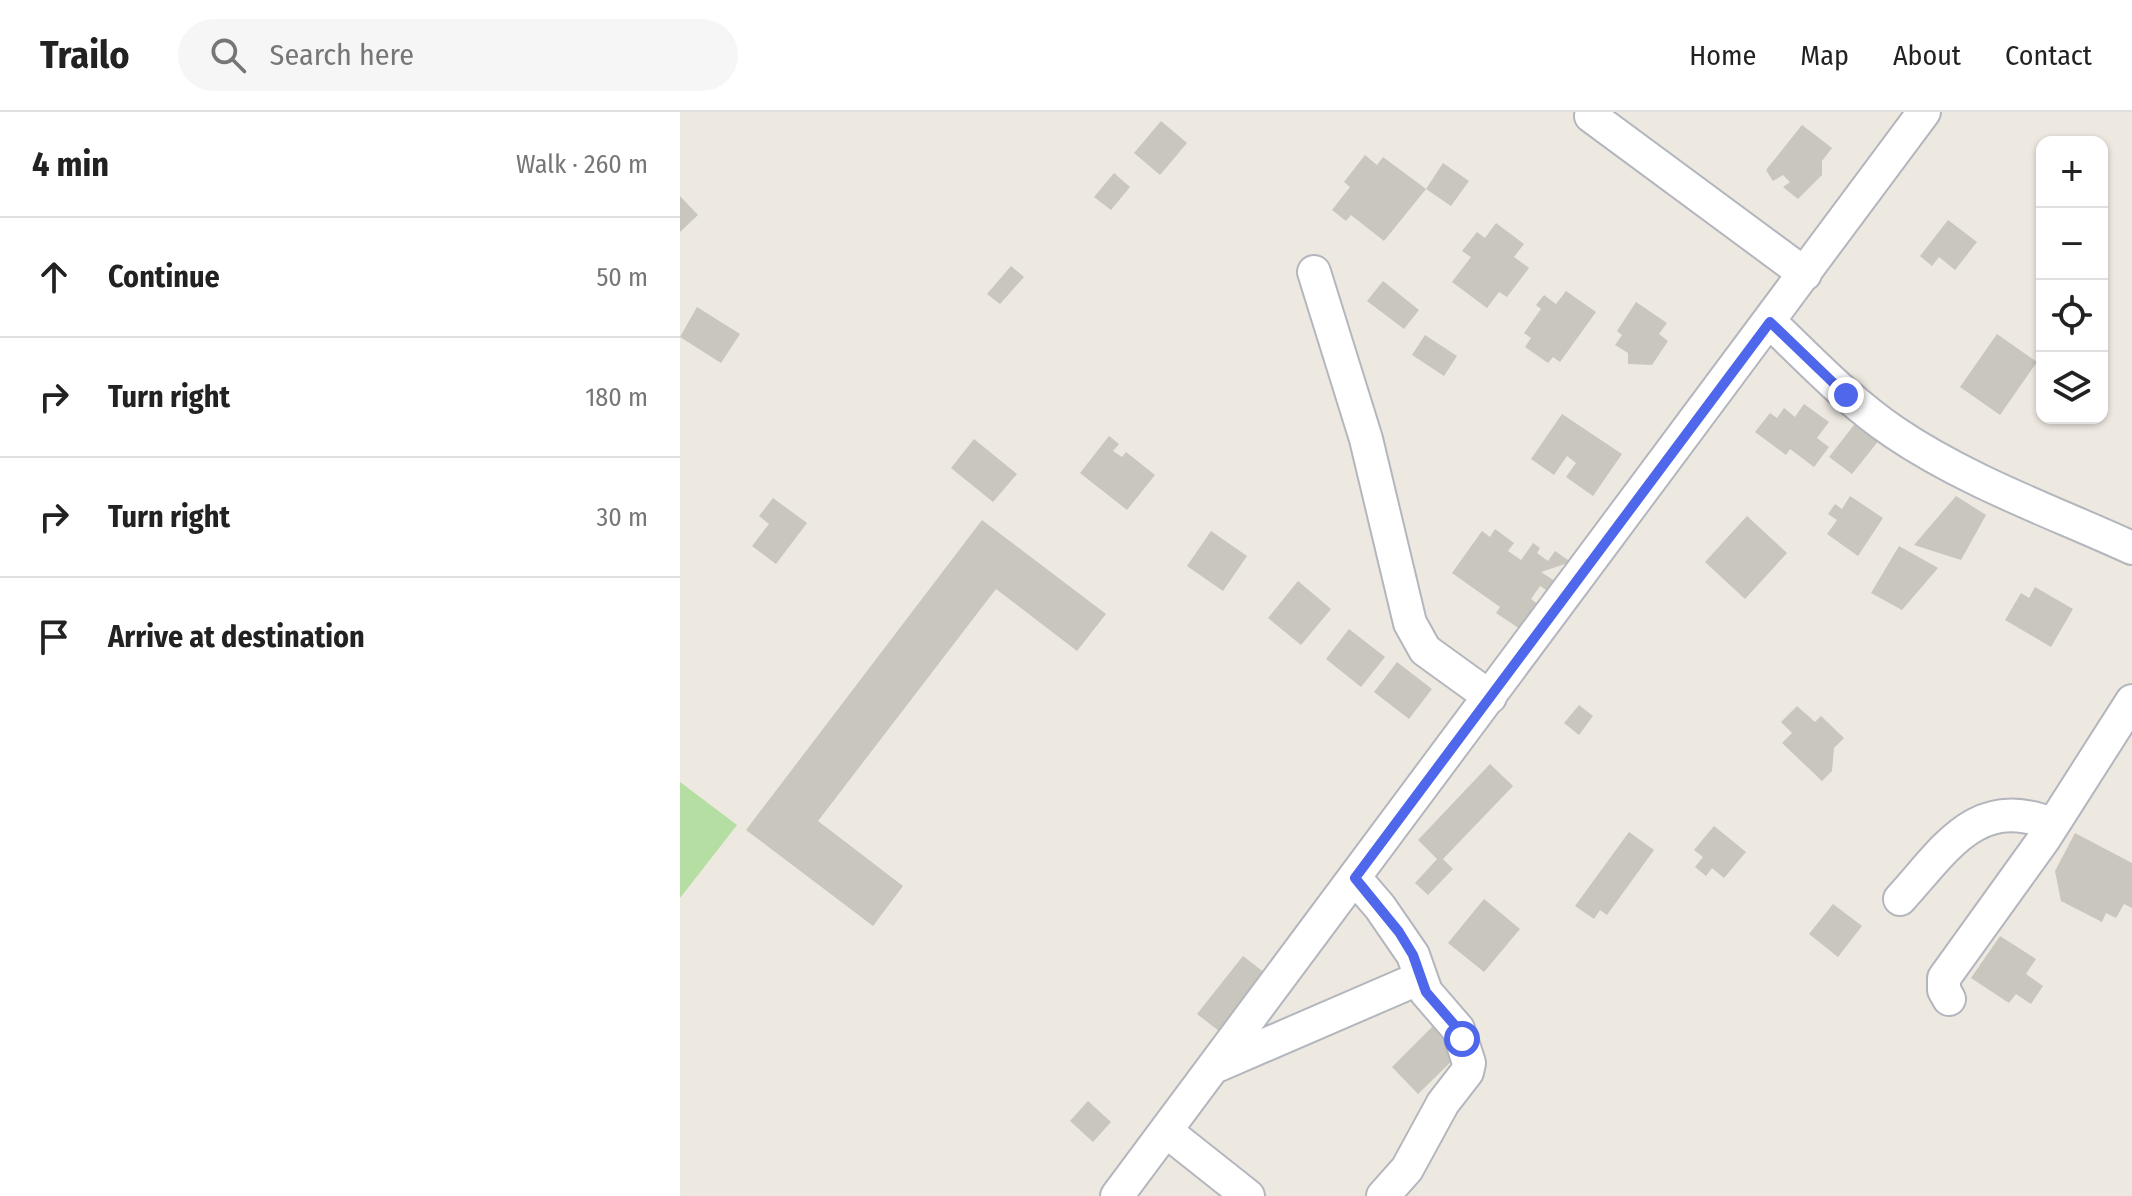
<!DOCTYPE html>
<html lang="en">
<head>
<meta charset="utf-8">
<style>
  :root { --surface:#fff; --page:#f6f6f6; --text:#222; --muted:#767676; --line:#e0e0e0 }
  body { margin:0; font-family:"Fira Sans Condensed",sans-serif; background:var(--page); color:var(--text) }
  .controls { position:absolute; right:24px; top:24px; display:grid; overflow:hidden; border-radius:16px; box-shadow:0 2px 6px #0004 }
  .controls button { width:72px; height:72px; display:grid; place-items:center; padding:0; border:0; border-bottom:2px solid var(--line); background:var(--surface); color:var(--text); font:40px sans-serif }
  .stop { position:absolute; width:24px; height:24px; margin:-18px; border:6px solid #4f67eb; border-radius:50%; background:#fff }
  .stop.end { background:#4f67eb; border-color:#fff; box-shadow:0 2px 8px #0008 }
  .list { margin:0; padding:0; list-style:none }
  h2 { display:flex; justify-content:space-between; align-items:center; height:104px; margin:0; padding:0 32px; font-size:34px }
  h2 small { font-size:26px; font-weight:400; color:var(--muted) }
  .list li { display:grid; grid-template-columns:52px 1fr auto; gap:24px; align-items:center; box-sizing:border-box; height:120px; padding:0 32px; border-top:2px solid var(--line) }
  .list b { display:block; font-size:30px; white-space:nowrap }
  .list em { font-size:26px; font-style:normal; color:var(--muted) }
  .icon { flex:none; width:44px; height:44px; fill:none; stroke:currentColor; stroke-width:2; stroke-linecap:round; stroke-linejoin:round }
  .map { position:relative; flex:none; width:1452px; height:1084px; overflow:hidden }
  header { display:flex; align-items:center; gap:48px; box-sizing:border-box; height:112px; padding:0 40px; background:var(--surface); border-bottom:2px solid var(--line) }
  header strong { font-size:38px }
  nav { display:flex; gap:44px; margin-inline-start:auto; font-size:28px }
  .search { width:560px; height:72px; background:var(--page); display:flex; align-items:center; gap:20px; box-sizing:border-box; padding:0 28px; border-radius:44px; color:var(--muted); font-size:30px }
  main { display:flex }
  aside { flex:1; background:var(--surface) }
  .map>svg:first-child { display:block }
</style>
</head>
<body>
<header>
<strong>Trailo</strong>
<div class="search"><svg class="icon" aria-label="search" viewBox="0 0 24 24"><circle cx="10" cy="10" r="6"/><path d="M15 15l6 6"/></svg>Search here</div>
<nav><a>Home</a><a>Map</a><a>About</a><a>Contact</a></nav>
</header>
<main>
<aside>
<h2>4 min<small>Walk · 260 m</small></h2>
<ul class="list">
<li><svg class="icon" aria-label="ahead" viewBox="0 0 24 24"><path d="M12 20V5M6 11l6-6 6 6"/></svg><div><b>Continue</b></div><em>50 m</em></li>
<li><svg class="icon" aria-label="right" viewBox="0 0 24 24"><path d="M7 20v-9h11M14 6l5 5-5 5"/></svg><div><b>Turn right</b></div><em>180 m</em></li>
<li><svg class="icon" aria-label="right" viewBox="0 0 24 24"><path d="M7 20v-9h11M14 6l5 5-5 5"/></svg><div><b>Turn right</b></div><em>30 m</em></li>
<li><svg class="icon" aria-label="arrive" viewBox="0 0 24 24"><path d="M6 21V4h12l-3 4 3 4H6"/></svg><div><b>Arrive at destination</b></div></li>
</ul>
</aside>
<div class="map">
<svg width="1452" height="1084" viewBox="0 0 1452 1084">
  <rect width="100%" height="100%" fill="#ede8e0"/>
  <!-- green -->
  <path fill="#b5dea2" d="M 0,670 L 57,713 L 0,786 Z"/>
  <!-- building -->
  <path fill="#c9c6be" d="M 481,9 L 507,31 L 480,63 L 454,41 Z
    M 1122,13 L 1152,36 L 1142,49 L 1142,63 L 1118,87 L 1103,75 L 1110,70 L 1103,63 L 1093,69 L 1086,58 Z
    M 685,43 L 697,53 L 703,45 L 746,77 L 704,129 L 671,103 L 666,109 L 652,98 L 670,75 L 664,70 Z
    M 763,51 L 789,69 L 771,94 L 746,77 Z
    M 434,61 L 450,75 L 431,98 L 414,85 Z
    M 0,84 L 18,103 L 0,120 Z
    M 1268,108 L 1297,130 L 1275,158 L 1259,145 L 1252,154 L 1240,144 Z
    M 816,111 L 844,132 L 834,145 L 849,156 L 827,185 L 819,180 L 807,196 L 772,170 L 791,145 L 782,139 L 797,120 L 805,126 Z
    M 331,154 L 344,165 L 320,192 L 307,182 Z
    M 703,169 L 739,198 L 724,217 L 687,189 Z
    M 886,179 L 916,200 L 880,250 L 873,245 L 868,251 L 845,235 L 851,226 L 844,221 L 861,197 L 856,193 L 864,183 L 876,192 Z
    M 956,190 L 987,211 L 979,222 L 988,229 L 972,253 L 948,252 L 948,241 L 935,233 L 942,223 L 937,219 Z
    M 17,195 L 60,222 L 41,251 L 0,225 Z
    M 1317,222 L 1357,250 L 1320,303 L 1280,275 Z
    M 745,223 L 777,244 L 764,264 L 732,243 Z
    M 1124,292 L 1149,310 L 1137,326 L 1149,335 L 1134,355 L 1110,337 L 1106,343 L 1075,320 L 1090,301 L 1097,306 L 1104,296 L 1115,305 Z
    M 882,302 L 942,342 L 913,384 L 886,365 L 896,351 L 887,344 L 874,363 L 851,347 Z
    M 1177,309 L 1200,327 L 1172,362 L 1149,345 Z
    M 429,324 L 439,332 L 433,339 L 442,345 L 446,340 L 475,363 L 447,398 L 400,361 Z
    M 294,327 L 337,362 L 313,390 L 271,356 Z
    M 1170,384 L 1203,406 L 1178,444 L 1147,422 L 1157,408 L 1148,402 L 1155,392 L 1162,397 Z
    M 1276,384 L 1306,403 L 1281,448 L 1234,433 Z
    M 93,386 L 127,411 L 96,452 L 72,434 L 89,412 L 79,404 Z
    M 1067,404 L 1107,441 L 1065,487 L 1025,450 Z
    M 302,408 L 426,502 L 397,539 L 316,477 L 138,709 L 223,774 L 193,814 L 66,718 Z
    M 815,417 L 834,431 L 828,439 L 841,448 L 853,431 L 860,436 L 857,441 L 868,449 L 875,439 L 891,450 L 861,460 L 875,469 L 868,479 L 860,474 L 851,487 L 860,494 L 843,519 L 816,501 L 820,495 L 772,461 L 802,419 L 810,425 Z
    M 531,419 L 567,444 L 543,479 L 507,454 Z
    M 1219,434 L 1258,456 L 1222,498 L 1191,481 Z
    M 618,469 L 651,497 L 621,533 L 588,506 Z
    M 1355,475 L 1393,497 L 1371,535 L 1325,508 L 1341,481 L 1349,486 Z
    M 669,517 L 705,545 L 681,575 L 646,547 Z
    M 717,550 L 752,577 L 729,607 L 694,580 Z
    M 899,593 L 913,604 L 899,623 L 884,611 Z
    M 1117,594 L 1135,610 L 1141,604 L 1164,626 L 1154,636 L 1152,659 L 1142,669 L 1102,631 L 1112,621 L 1101,610 Z
    M 810,652 L 833,674 L 763,747 L 773,757 L 748,783 L 735,771 L 757,747 L 738,728 Z
    M 1034,714 L 1066,740 L 1044,766 L 1032,756 L 1026,764 L 1015,755 L 1023,745 L 1014,738 Z
    M 949,720 L 974,738 L 927,803 L 920,798 L 914,807 L 895,794 Z
    M 1395,721 L 1452,751 L 1452,796 L 1444,792 L 1436,806 L 1426,801 L 1422,810 L 1381,789 L 1375,759 Z
    M 804,787 L 840,817 L 804,860 L 768,831 Z
    M 1153,792 L 1182,814 L 1158,845 L 1129,822 Z
    M 1320,824 L 1356,847 L 1346,862 L 1363,874 L 1351,892 L 1336,882 L 1329,891 L 1291,866 Z
    M 563,844 L 585,861 L 539,919 L 517,902 Z
    M 754,913 L 781,940 L 738,982 L 712,955 Z
    M 408,989 L 431,1010 L 413,1030 L 390,1009 Z"/>
  <g fill="none" stroke-linecap="round" stroke-linejoin="round">
    <defs>
      <path id="minor" d="M 911,4 L 1125,162
        M 634,160 L 686,327 L 730,511 L 745,538 L 810,585
        M 1090,210 C 1130,248 1168,289 1214,320 C 1286,369 1373,400 1452,436
        M 675,766 L 700,795 L 733,843 L 746,880 L 778,917 L 789,951 L 787,960 L 763,991 L 727,1057 L 703,1084
        M 1220,787 C 1265,738 1297,680 1373,713
        M 1269,887 L 1264,878 L 1264,866 L 1364,727 L 1452,589
        M 534,955 L 740,866
        M 486,1019 L 568,1084
        M 437,1084 L 1244,0"/>
    </defs>
    <!-- minor casing -->
    <use href="#minor" stroke="#b4b6be" stroke-width="36"/>
    <!-- minor -->
    <use href="#minor" stroke="#fff" stroke-width="32"/>
  </g>
  <g fill="none" stroke-linecap="round" stroke-linejoin="round">
    <!-- route -->
    <path stroke="#4f67eb" stroke-width="10" d="M 782,927 L 778,917 L 746,880 L 733,843 L 719,820 L 675,766 L 1090,210 L 1166,283"/>
  </g>
</svg>
<div class="controls">
<button>+</button>
<button>−</button>
<button><svg class="icon" aria-label="locate" viewBox="0 0 24 24"><circle cx="12" cy="12" r="6"/><path d="M12 2v4M12 18v4M2 12h4M18 12h4"/></svg></button>
<button><svg class="icon" aria-label="layers" viewBox="0 0 24 24"><path d="M12 4l9 5-9 5-9-5zM3 14l9 5 9-5"/></svg></button>
</div>
<div class="stop" style="left:782px;top:927px"></div>
<div class="stop end" style="left:1166px;top:283px"></div>
</div>
</main>
</body>
</html>
